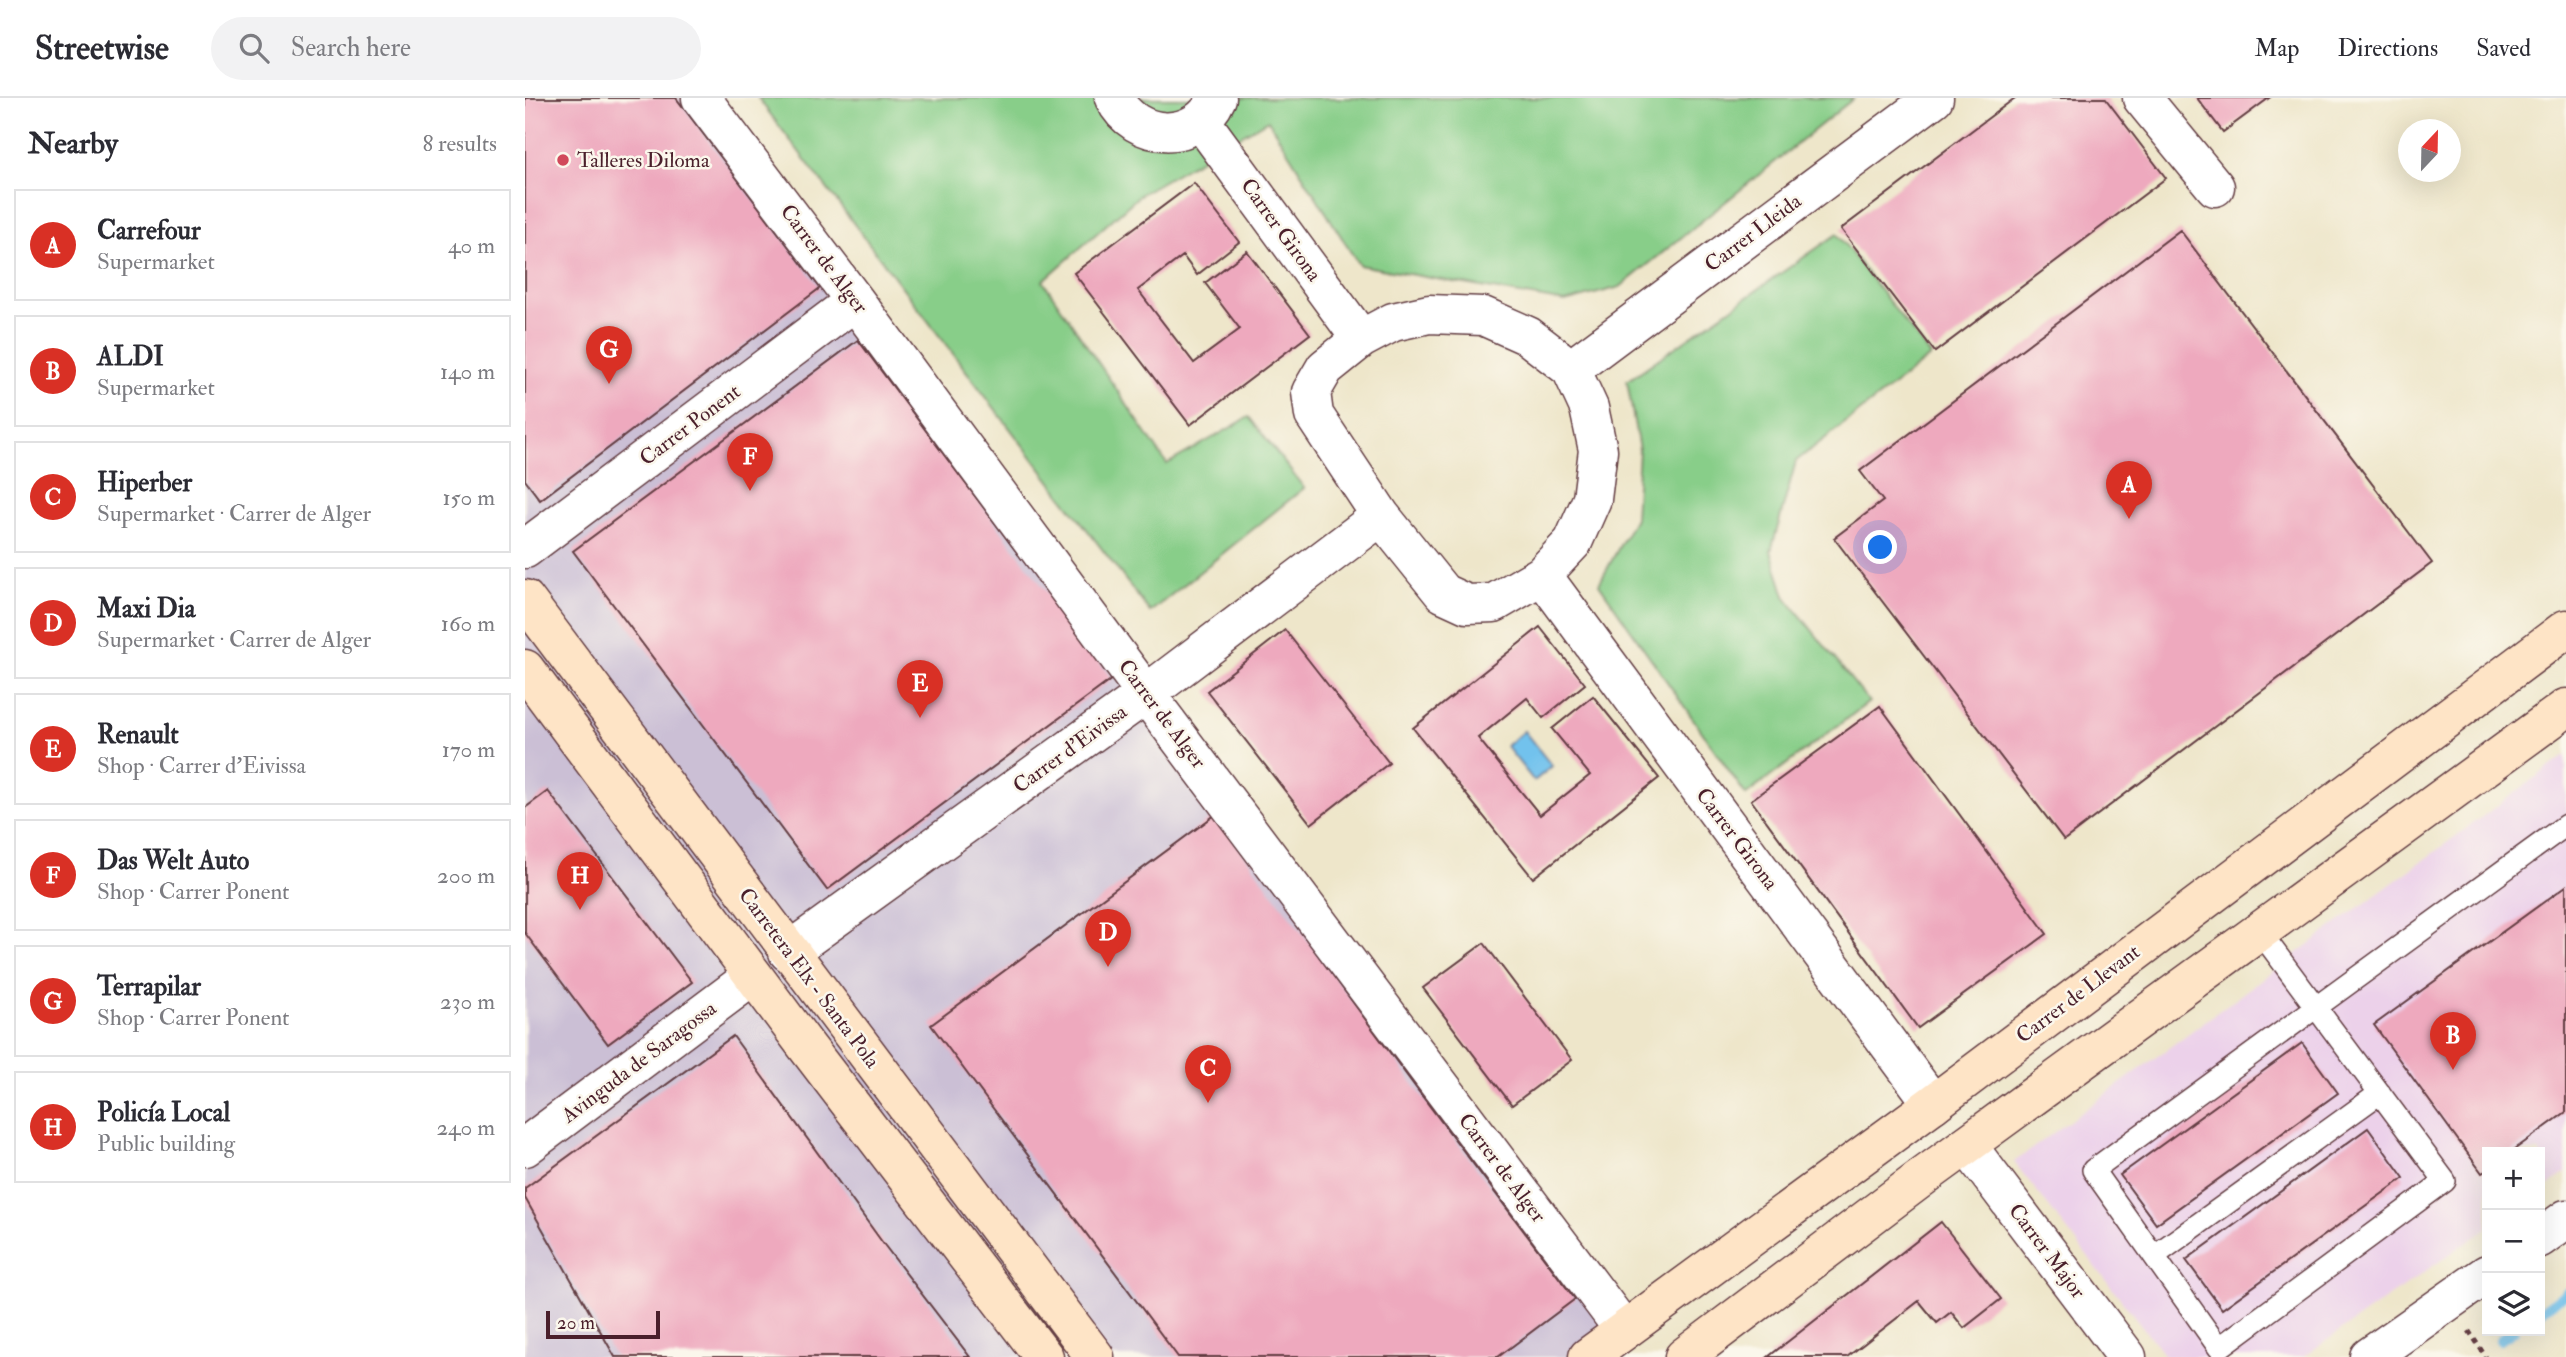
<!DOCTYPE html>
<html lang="en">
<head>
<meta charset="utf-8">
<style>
  :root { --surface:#fff; --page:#f2f2f3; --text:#2b2b33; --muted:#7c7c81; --line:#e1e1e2; --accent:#d93025 }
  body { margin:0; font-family:"IM FELL Double Pica",serif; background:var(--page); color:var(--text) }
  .controls { position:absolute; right:21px; bottom:21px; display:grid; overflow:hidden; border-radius:0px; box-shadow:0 7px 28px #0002 }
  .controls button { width:63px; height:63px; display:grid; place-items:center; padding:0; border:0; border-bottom:2px solid var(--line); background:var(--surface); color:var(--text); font:35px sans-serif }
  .compass { position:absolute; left:1873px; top:21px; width:63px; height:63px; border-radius:50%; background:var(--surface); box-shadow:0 7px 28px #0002; rotate:22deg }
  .scale { position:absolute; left:21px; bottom:18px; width:114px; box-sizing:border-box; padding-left:7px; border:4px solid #4a1f2b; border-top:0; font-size:19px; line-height:24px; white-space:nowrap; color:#4a1f2b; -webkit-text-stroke:5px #fbf7ec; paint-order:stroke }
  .you { position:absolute; left:1356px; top:450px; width:24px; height:24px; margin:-18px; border:5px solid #fff; border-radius:50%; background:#1a73e8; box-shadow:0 0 0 10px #1a73e833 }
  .badge { display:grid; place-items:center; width:46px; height:46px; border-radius:50%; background:var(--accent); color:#fff; font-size:23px; font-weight:700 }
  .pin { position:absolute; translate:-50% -58px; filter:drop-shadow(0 2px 4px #0008) }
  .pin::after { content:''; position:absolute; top:37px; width:24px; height:21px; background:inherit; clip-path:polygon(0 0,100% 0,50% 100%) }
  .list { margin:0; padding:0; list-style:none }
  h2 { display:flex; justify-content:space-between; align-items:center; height:91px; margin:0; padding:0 28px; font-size:30px }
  h2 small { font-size:23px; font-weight:400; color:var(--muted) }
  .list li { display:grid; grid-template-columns:46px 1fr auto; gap:21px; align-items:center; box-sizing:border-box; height:112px; margin:0 14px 14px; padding:0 14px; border:2px solid var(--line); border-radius:0px }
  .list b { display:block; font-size:26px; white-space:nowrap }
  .list p { margin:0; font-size:23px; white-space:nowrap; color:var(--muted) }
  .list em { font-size:23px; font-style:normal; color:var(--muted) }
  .icon { flex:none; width:38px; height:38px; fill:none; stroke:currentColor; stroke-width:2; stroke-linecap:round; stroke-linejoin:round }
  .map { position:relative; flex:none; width:2041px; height:1259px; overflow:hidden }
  header { display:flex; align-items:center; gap:42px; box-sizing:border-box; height:98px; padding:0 35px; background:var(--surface); border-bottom:2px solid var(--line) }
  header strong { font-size:33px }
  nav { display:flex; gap:38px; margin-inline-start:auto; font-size:24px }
  .search { width:490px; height:63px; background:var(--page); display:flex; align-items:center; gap:18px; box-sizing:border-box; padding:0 24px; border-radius:38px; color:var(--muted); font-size:26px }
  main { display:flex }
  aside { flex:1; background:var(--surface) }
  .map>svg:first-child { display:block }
</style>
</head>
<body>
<header>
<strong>Streetwise</strong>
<div class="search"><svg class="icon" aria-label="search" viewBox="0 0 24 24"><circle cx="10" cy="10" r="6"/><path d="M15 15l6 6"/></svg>Search here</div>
<nav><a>Map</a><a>Directions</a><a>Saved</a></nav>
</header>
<main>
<aside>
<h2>Nearby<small>8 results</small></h2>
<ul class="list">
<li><span class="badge">A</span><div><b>Carrefour</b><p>Supermarket</p></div><em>40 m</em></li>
<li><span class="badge">B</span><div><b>ALDI</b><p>Supermarket</p></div><em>140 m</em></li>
<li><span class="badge">C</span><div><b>Hiperber</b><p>Supermarket · Carrer de Alger</p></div><em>150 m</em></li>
<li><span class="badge">D</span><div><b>Maxi Dia</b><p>Supermarket · Carrer de Alger</p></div><em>160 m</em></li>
<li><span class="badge">E</span><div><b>Renault</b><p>Shop · Carrer d'Eivissa</p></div><em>170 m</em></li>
<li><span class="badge">F</span><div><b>Das Welt Auto</b><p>Shop · Carrer Ponent</p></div><em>200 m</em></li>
<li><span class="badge">G</span><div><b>Terrapilar</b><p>Shop · Carrer Ponent</p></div><em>230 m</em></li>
<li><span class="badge">H</span><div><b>Policía Local</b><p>Public building</p></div><em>240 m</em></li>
</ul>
</aside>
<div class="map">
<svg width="2041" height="1259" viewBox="0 0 2041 1259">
  <rect width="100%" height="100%" fill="#fbf7ec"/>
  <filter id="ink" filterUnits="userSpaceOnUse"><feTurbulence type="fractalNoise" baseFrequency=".0143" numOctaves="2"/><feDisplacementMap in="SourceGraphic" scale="14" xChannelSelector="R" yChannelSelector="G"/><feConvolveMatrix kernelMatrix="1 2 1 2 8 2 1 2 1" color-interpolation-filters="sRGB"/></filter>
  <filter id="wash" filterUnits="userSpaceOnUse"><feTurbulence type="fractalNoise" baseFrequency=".00686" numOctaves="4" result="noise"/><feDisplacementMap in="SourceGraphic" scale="28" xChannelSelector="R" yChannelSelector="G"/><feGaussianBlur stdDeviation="1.57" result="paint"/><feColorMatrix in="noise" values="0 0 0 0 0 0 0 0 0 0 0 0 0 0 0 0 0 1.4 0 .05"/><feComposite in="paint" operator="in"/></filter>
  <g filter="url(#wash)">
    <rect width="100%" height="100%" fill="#eee6ca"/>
    <!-- built -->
    <path fill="#ecd1ea" d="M 2041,657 L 2041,1075 L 2015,1093 L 2015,1054 L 1962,1054 L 1962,1130 L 1778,1259 L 1641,1259 L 1489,1064 Z"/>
    <!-- industrial -->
    <path fill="#cbbfd5" d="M 0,0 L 176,0 L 1099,1232 L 1063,1259 L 0,1259 Z"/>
    <!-- green -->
    <path fill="#88ce89" stroke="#69765a" stroke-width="2" d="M 233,0 L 1329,0 L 1095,189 L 1040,204 L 834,167 L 743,22 L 616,96 L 518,183 L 642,366 L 724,319 L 779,390 L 625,514 Z
      M 1312,136 L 1406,258 L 1271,363 L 1246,453 L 1260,498 L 1344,604 L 1221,697 L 1074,486 L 1110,420 L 1114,352 L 1102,283 Z"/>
    <!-- water -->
    <path fill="#72c2ed" stroke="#5e708c" stroke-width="2" d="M 999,633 L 1027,668 L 1009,683 L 981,648 Z"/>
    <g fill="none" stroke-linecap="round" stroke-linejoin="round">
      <!-- stream -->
      <path stroke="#72c2ed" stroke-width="10" d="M 2015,1214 L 2041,1195
        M 1975,1242 L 1989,1233"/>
    </g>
    <g id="blocks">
      <!-- building -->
      <path fill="#eea9be" d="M 0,0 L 151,0 L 295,190 L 15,402 L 0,382 Z
        M 1490,0 L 1580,0 L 1641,80 L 1410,254 L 1316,131 Z
        M 1672,0 L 1744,0 L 1698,34 Z
        M 669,85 L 714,144 L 672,177 L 658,158 L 613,192 L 669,265 L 715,231 L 680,185 L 722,153 L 785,236 L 665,327 L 549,175 Z
        M 1655,132 L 1907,465 L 1539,742 L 1309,440 L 1358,403 L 1335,373 Z
        M 333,242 L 587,581 L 302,792 L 48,453 Z
        M 1015,529 L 1060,586 L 1018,620 L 1002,600 L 953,640 L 1015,717 L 1065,677 L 1027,631 L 1068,598 L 1134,680 L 1008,780 L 888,630 Z
        M 760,532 L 864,665 L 786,726 L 682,593 Z
        M 1355,608 L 1522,836 L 1393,930 L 1226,702 Z
        M 23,693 L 167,884 L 83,946 L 0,835 L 0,710 Z
        M 690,717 L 891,990 L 1050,1201 L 973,1259 L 653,1259 L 406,927 Z
        M 2041,788 L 2041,1014 L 1986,1054 L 1962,1054 L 1962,1072 L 1957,1075 L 1849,927 Z
        M 959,845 L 1047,962 L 987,1007 L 898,890 Z
        M 208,938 L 360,1148 L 445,1259 L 90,1259 L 0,1100 L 0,1090 Z
        M 1777,945 L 1813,995 L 1631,1126 L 1595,1077 Z
        M 1843,1030 L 1879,1080 L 1697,1211 L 1661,1162 Z
        M 1416,1124 L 1476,1201 L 1439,1230 L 1426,1214 L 1412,1225 L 1394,1203 L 1322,1259 L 1243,1259 Z"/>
    </g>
  </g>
  <g filter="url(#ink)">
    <use href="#blocks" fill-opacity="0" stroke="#633d43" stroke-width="2"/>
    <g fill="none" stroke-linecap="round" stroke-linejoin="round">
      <defs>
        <path id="service" d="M 1735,834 C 1797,917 1859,1000 1920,1083 L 1694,1250 L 1568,1072 L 2041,727
          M 1629,1158 L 1855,995"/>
        <path id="minor" d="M 176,0 L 330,203 L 621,596 L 1099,1232
          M 589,0 C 610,43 672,46 692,0
          M 1617,0 L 1690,89
          M 676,23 L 836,241
          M 904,216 L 958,218 L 1003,238 L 1046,271 L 1064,310 L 1073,352 L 1067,401 L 1048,444 L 1017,477 L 969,505 L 942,506 L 918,495 L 856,418 L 789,317 L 786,294 L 800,270 L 836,241 L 868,224 Z
          M 1046,271 L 1409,0
          M 0,451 L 330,203
          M 1017,477 L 1408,1006
          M 263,854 L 621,596 L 856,418
          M 1442,1047 L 1602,1259
          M 0,1049 L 228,878
          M 2015,1140 L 2041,1121
          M 1844,1259 L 1962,1176"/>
        <path id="secondary" d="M 0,501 L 570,1259
          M 0,571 L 281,948 L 519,1259
          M 1063,1259 L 1408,1006 L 2041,531
          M 1159,1259 L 1399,1078 L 2041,610"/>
      </defs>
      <!-- service casing -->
      <use href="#service" stroke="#633d43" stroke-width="24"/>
      <!-- minor casing -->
      <use href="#minor" stroke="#633d43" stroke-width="41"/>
      <!-- secondary casing -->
      <use href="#secondary" stroke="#633d43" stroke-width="41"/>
      <!-- path -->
      <path stroke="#633d43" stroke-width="4.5" stroke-dasharray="5 5" stroke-linecap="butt" d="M 1944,1233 L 1961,1259"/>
      <!-- service -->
      <use href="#service" stroke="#fff" stroke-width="21"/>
      <!-- minor -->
      <use href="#minor" stroke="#fff" stroke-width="38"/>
      <!-- secondary -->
      <use href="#secondary" stroke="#fee4c6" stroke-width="38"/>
    </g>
  </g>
  <!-- markers -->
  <circle fill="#d1495b" stroke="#fbf7ec" stroke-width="2.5" cx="38" cy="62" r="7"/>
  <g text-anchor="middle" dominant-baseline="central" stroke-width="5" stroke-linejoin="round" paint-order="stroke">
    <!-- poi labels -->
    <g font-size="21" fill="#4a1f2b" stroke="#fbf7ec" text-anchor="start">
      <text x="52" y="62">Talleres Diloma</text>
    </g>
    <!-- street labels -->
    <g font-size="21" fill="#4a1f2b" stroke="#fbf7ec">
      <text transform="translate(756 132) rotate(54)">Carrer Girona</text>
      <text transform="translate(1228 135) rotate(-37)">Carrer Lleida</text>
      <text transform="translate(299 161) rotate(53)">Carrer de Alger</text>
      <text transform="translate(165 327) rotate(-37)">Carrer Ponent</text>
      <text transform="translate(637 616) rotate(53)">Carrer de Alger</text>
      <text transform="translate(545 651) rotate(-36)">Carrer d'Eivissa</text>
      <text transform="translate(1212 741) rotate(53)">Carrer Girona</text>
      <text transform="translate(284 880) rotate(53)">Carretera Elx - Santa Pola</text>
      <text transform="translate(1553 896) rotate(-37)">Carrer de Llevant</text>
      <text transform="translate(114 964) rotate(-37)">Avinguda de Saragossa</text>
      <text transform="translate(977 1070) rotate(53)">Carrer de Alger</text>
      <text transform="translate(1522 1153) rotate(53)">Carrer Major</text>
    </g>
  </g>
</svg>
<div class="controls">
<button>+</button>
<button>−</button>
<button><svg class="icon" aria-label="layers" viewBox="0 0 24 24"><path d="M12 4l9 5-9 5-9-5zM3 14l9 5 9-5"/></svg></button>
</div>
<svg class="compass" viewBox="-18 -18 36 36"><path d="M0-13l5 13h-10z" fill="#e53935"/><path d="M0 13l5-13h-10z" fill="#7c7c81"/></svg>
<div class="scale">20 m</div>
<div class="you"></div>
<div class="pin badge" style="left:1604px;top:421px">A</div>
<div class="pin badge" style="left:1928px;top:972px">B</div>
<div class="pin badge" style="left:683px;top:1005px">C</div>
<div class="pin badge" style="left:583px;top:869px">D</div>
<div class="pin badge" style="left:395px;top:620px">E</div>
<div class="pin badge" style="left:225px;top:393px">F</div>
<div class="pin badge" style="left:84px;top:286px">G</div>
<div class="pin badge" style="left:55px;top:812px">H</div>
</div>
</main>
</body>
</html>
